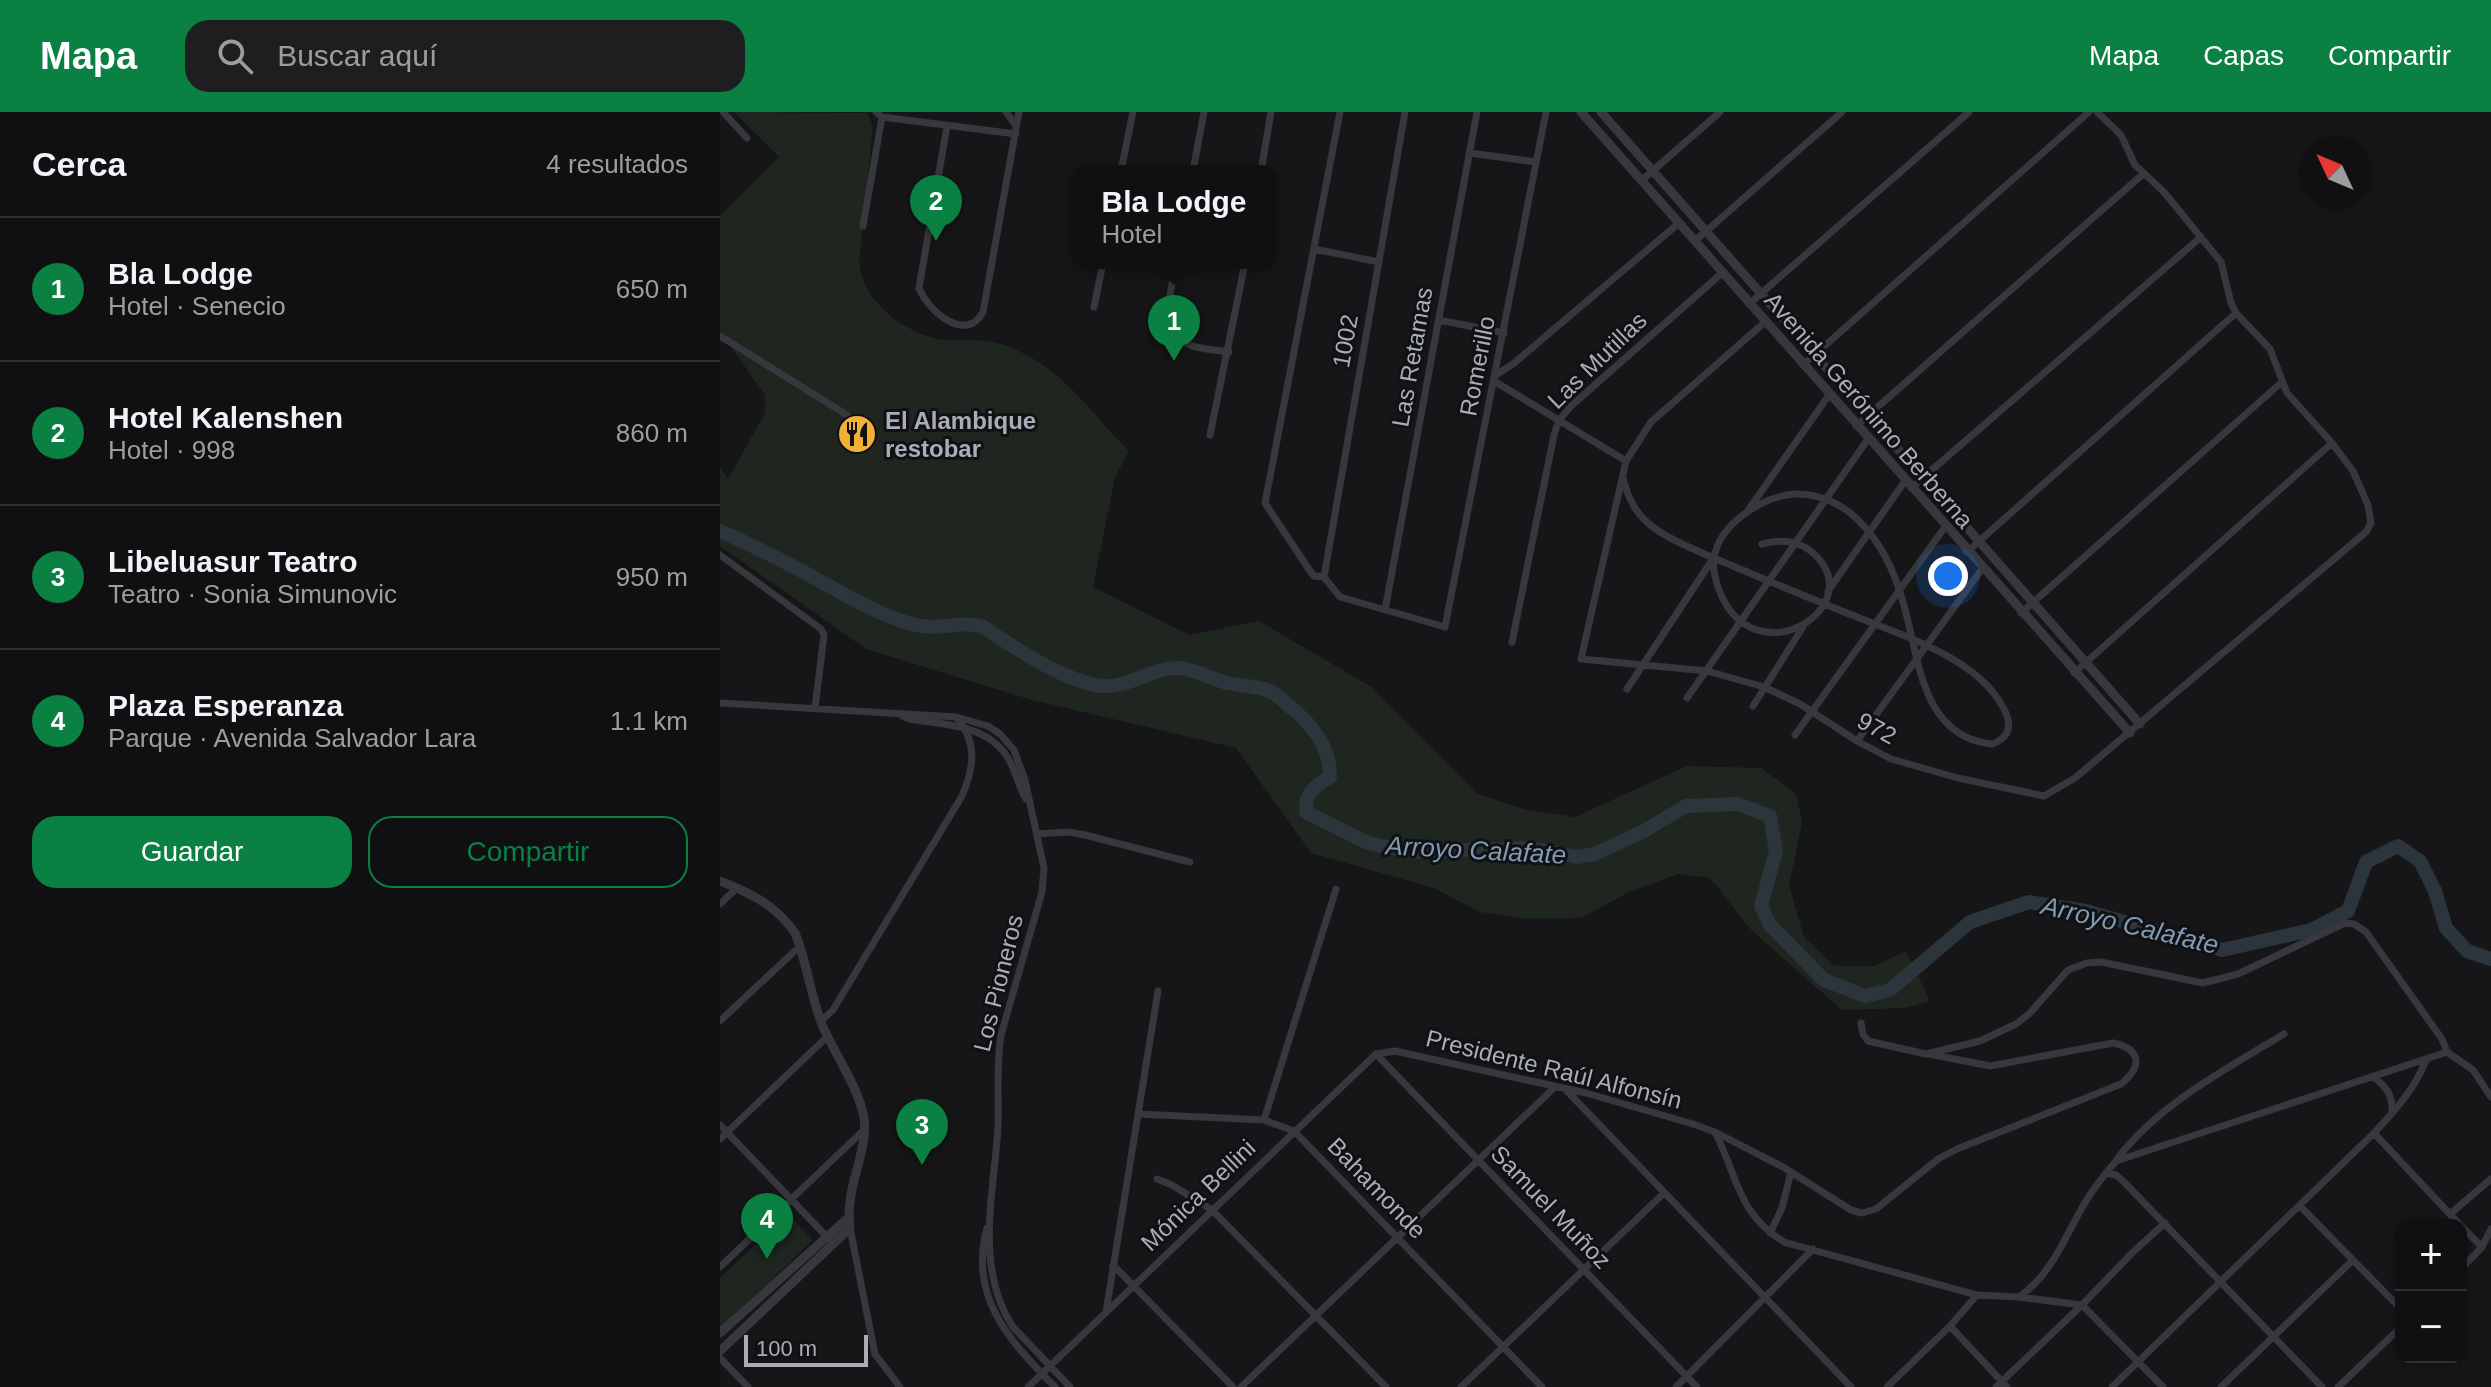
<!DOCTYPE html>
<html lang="es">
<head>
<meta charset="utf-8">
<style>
  :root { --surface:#101012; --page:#1e1e20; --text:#f1f3f6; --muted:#9c9d9f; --line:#303032; --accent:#0b8043 }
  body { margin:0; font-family:Arial,sans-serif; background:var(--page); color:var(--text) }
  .controls { position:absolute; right:24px; bottom:24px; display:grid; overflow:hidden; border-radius:16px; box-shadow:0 2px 6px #0004 }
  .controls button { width:72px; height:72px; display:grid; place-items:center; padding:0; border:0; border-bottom:2px solid var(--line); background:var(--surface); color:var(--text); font:40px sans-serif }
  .compass { position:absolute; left:1579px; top:24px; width:72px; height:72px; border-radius:50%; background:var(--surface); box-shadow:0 2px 6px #0004; rotate:314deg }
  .scale { position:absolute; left:24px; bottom:20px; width:124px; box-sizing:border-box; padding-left:8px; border:4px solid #a8adb8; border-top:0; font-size:22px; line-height:28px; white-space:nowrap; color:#a8adb8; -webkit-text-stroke:6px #111113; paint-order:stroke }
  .you { position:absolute; left:1228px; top:464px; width:28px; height:28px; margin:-20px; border:6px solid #fff; border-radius:50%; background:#1a73e8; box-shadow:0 0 0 12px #1a73e833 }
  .badge { display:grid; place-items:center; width:52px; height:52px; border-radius:50%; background:var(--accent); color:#fff; font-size:26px; font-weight:700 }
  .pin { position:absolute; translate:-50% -66px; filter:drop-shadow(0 2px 4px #0008) }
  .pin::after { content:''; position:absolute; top:42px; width:28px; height:24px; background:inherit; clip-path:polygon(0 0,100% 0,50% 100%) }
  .popup { position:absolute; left:352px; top:53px; width:204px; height:104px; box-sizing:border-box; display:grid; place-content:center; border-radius:16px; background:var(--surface); filter:drop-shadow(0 2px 6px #0005); font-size:26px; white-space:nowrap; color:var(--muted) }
  .popup b { font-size:30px; color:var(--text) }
  .popup::after { content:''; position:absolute; left:50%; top:100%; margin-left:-16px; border:16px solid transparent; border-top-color:var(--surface) }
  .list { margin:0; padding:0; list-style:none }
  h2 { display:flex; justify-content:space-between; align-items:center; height:104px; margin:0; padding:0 32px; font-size:34px }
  h2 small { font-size:26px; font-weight:400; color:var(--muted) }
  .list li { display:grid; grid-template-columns:52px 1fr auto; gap:24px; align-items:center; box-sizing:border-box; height:144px; padding:0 32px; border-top:2px solid var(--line) }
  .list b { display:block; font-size:30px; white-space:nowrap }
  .list p { margin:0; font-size:26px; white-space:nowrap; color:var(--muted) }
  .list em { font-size:26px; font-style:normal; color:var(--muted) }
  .actions { display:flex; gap:16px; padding:24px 32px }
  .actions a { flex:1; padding:18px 0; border:2px solid var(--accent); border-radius:24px; text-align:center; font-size:28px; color:var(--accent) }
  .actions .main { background:var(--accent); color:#fff }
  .icon { flex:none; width:44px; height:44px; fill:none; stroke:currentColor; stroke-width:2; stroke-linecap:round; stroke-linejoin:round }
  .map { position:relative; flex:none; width:1771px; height:1275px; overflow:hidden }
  header { display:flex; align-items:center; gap:48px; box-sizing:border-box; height:112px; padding:0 40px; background:var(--accent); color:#fff }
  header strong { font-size:38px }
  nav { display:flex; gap:44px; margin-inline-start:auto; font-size:28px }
  .search { width:560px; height:72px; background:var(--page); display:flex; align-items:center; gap:20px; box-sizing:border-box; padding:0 28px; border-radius:24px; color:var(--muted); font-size:30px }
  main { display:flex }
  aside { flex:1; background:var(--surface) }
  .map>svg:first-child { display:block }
</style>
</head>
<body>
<header>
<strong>Mapa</strong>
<div class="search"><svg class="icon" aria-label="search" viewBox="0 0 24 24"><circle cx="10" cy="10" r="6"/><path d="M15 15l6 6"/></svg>Buscar aquí</div>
<nav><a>Mapa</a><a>Capas</a><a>Compartir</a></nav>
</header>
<main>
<aside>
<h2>Cerca<small>4 resultados</small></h2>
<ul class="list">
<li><span class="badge">1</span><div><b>Bla Lodge</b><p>Hotel · Senecio</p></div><em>650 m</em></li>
<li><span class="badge">2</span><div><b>Hotel Kalenshen</b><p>Hotel · 998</p></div><em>860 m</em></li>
<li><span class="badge">3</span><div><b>Libeluasur Teatro</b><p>Teatro · Sonia Simunovic</p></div><em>950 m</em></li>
<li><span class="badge">4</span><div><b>Plaza Esperanza</b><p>Parque · Avenida Salvador Lara</p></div><em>1.1 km</em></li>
</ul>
<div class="actions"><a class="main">Guardar</a><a>Compartir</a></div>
</aside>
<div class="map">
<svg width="1771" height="1275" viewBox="0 0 1771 1275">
  <rect width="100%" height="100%" fill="#161618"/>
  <!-- green -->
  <path fill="#1e261f" d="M 14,0 L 148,1 L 153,15 L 139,151 C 144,190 180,218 218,227 C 234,230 250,227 266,229 C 283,231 298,238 312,246 C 351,268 378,309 409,339 L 395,365 L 373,475 L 469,523 L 539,509 L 650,574 L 758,682 L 804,697 L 855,705 L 967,654 L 1041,656 L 1076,682 L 1082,710 L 1069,773 L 1084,825 L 1114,854 L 1154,854 L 1186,839 L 1210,889 L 1184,896 L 1122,898 L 1032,819 L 990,766 L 958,762 L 907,781 L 861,806 L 806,807 L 760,800 L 714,776 L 591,741 L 516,636 L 312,588 L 146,537 L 0,434 L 0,356 L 8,367 L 45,301 L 45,283 L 0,219 L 0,104 L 59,45 Z
    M 68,1102 L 93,1128 L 0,1217 L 0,1166 Z"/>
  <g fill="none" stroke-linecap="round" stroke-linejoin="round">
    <!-- river -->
    <path stroke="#2c353c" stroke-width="14" d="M 0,419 C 26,431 53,443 78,457 C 116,477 154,502 195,513 C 218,519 241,508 263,515 C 294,535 346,571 383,574 C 410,576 434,554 460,556 C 476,558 492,567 507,571 C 521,574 536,574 550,579 C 557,582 563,589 569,594 C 592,612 610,634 610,665 C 596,674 584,680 586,700 L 648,731 L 691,740 L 811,736 L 857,745 L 875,742 L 922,720 L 966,694 L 1018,692 L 1050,704 L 1056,739 L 1041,794 L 1050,813 L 1104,868 L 1145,884 L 1170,878 L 1250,810 L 1309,790 L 1366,799 L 1502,838 L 1591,818 L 1628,799 L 1646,750 L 1678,734 L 1700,749 L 1715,779 L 1726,816 L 1747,839 L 1771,847"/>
    <!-- minor -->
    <path stroke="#37383d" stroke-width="7" d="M 3,0 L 27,26
      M 156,0 L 162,5 L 296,22
      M 286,0 L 296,14
      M 620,0 L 545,391 L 590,459 L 594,464 L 604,465 L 620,485 L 725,515 L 826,0
      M 227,14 L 199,176 C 208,199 246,232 263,200 L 299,0
      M 750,41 L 816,50
      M 401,59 L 413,0
      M 473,59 L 484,0
      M 541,59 L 551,0
      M 921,69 L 1000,0
      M 143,114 L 162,5
      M 975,129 L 1122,0
      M 594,137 L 659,150
      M 456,151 L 446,203 L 447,218 C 462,236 487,237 509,240
      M 1029,192 L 1249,0
      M 374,195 L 383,151
      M 719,208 L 784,221
      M 1045,210 L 931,310 L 906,349 L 861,547 L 987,559 L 1044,575 L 1080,592 L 1137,629 L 1171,647 L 1238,666 L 1324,684 L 1355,666 L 1646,420 L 1651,411 L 1648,393 L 1633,359 L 1612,331 L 1567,281 L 1550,237 L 1516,201 L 1511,191 L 1501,150 L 1444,80 L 1415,53 L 1401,23 L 1377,0
      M 0,224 L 127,303
      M 1083,253 L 1369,0
      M 776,263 L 793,252 L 959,111
      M 774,269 L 906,349
      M 1136,314 L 1423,62
      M 490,323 L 525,151
      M 903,366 C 909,390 918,406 940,420 C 959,432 980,440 1001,449 C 1046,468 1091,487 1137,505 C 1186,525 1266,549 1287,604 C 1292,618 1286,627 1272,632 C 1200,625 1199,543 1183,490 C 1175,461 1161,431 1140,410 C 1124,393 1100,381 1075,382 C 1043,384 999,412 994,446 C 992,455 995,466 998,475 C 1031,570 1153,495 1093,441 C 1079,428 1059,427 1042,432
      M 1191,376 L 1481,125
      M 1029,397 L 1109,283
      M 1247,440 L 1516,201
      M 0,443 L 101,517 L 104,523 L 95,596
      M 604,465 L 685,0
      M 1108,479 L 1185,369
      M 665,498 L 757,0
      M 1301,501 L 1562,270
      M 792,530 L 834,323 L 839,308 L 851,294 L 1002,161
      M 1354,561 L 1612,331
      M 907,577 L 994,445
      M 967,586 L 1148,327
      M 0,591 L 236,605 L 268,614 L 280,622 L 294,638 L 305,668 L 324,756 L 322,780 L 281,923 C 276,954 279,984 278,1016 C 274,1081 254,1156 293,1215 L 350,1275
      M 1033,594 L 1083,515
      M 182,604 L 190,607 C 224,613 267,612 288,646 C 296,659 298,674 306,687
      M 1075,623 L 1225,415
      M 1137,629 L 1262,457
      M 317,722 L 349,720 L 365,723 L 470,750
      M 0,792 L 17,776
      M 0,909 L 80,834
      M 101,909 L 113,898 L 242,684 C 254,656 258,631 237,606
      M 1141,911 L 1143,922 L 1148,929 L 1206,942 L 1260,929 L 1296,912 L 1309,902 L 1348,858 L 1367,851 L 1381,850 L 1483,871 L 1518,862 L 1625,811 L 1634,812 L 1646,820 L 1722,927 L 1727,940
      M 1727,940 L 1753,958 L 1771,985
      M 656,942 L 675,939 L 866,981 L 973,1012 L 995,1020 C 1018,1065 1017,1101 1064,1130 L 1257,1183 L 1299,1185 L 1362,1193
      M 656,942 L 977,1275
      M 1653,965 C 1667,975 1673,983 1672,1001
      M 846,978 L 1131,1275
      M 418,1002 L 544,1008 L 574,1019 L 822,1275
      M 544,1008 L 616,777
      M 0,1013 L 109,1127
      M 997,1021 L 1063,1055 L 1131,1098 L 1142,1101 L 1156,1097 L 1218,1047 L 1237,1037 L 1401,972 C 1422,955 1422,937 1393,931 L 1270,954 L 1209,942
      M 1654,1021 L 1740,1113
      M 0,1027 L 108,924
      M 1397,1047 C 1439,992 1506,957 1564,922
      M 1386,1061 L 1396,1063 L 1405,1071 L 1602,1275
      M 437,1067 L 452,1073 L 492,1098 L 666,1275
      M 1580,1094 L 1681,1197
      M 1730,1102 L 1771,1067
      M 1741,1114 L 1762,1135
      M 130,1116 L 155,1242 L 180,1275
      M 267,1116 C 248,1186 290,1229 335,1275
      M 1050,1121 L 1062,1096 L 1071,1060
      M 393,1153 L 513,1275
      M 0,1155 L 145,1017
      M 1741,1157 L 1762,1135 L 1771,1117
      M 1299,1185 C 1331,1163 1344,1127 1363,1094 C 1372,1078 1384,1063 1396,1049 L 1727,940
      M 1362,1193 L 1443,1275
      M 386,1200 L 438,879
      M 1230,1214 L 1287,1275
      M 0,1246 L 28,1275
      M 308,1275 L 656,942
      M 521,1275 L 835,975
      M 741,1275 L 943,1082
      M 956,1275 L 1093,1137
      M 1167,1275 L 1230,1214 L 1257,1183
      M 1276,1275 L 1362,1193 L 1413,1140 L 1445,1111
      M 1392,1275 L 1654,1021 C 1675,998 1695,977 1706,948
      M 1501,1275 L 1633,1148
      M 1618,1275 L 1681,1215"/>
    <!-- tertiary -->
    <path stroke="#37383d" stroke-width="9" d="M 861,0 L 1410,621
      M 881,0 L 1420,612
      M 0,769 C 30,781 56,793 75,821 C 87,850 90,881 101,910 C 113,940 139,975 144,1006 C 149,1039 124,1076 130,1116 L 0,1239
      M 0,1221 L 129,1105"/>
  </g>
  <!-- icons -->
  <defs>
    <symbol id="restaurant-disc" viewBox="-11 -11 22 22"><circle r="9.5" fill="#f2b134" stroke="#111113"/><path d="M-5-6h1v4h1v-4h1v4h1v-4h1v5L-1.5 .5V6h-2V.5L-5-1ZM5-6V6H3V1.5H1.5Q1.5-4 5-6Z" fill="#111"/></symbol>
  </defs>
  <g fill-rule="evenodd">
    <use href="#restaurant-disc" x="115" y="300" width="44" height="44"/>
  </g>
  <g text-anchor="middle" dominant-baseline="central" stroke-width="6" stroke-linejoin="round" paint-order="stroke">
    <!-- street labels -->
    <g font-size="24" fill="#a8adb8" stroke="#111113">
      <text transform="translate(625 229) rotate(-80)">1002</text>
      <text transform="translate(692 245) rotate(-80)">Las Retamas</text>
      <text transform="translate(877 248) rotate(-44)">Las Mutillas</text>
      <text transform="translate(757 254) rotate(-79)">Romerillo</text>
      <text transform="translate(1149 298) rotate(49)">Avenida Gerónimo Berberna</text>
      <text transform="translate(1157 616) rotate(28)">972</text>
      <text transform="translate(278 871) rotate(-76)">Los Pioneros</text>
      <text transform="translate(834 957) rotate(14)">Presidente Raúl Alfonsín</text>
      <text transform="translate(657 1076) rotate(46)">Bahamonde</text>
      <text transform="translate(478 1083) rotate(-44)">Mónica Bellini</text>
      <text transform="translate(831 1095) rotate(46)">Samuel Muñoz</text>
    </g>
    <!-- poi labels -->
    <g font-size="24" font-weight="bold" fill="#a8adb8" stroke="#111113" text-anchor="start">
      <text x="165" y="308">El Alambique<tspan x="165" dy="28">restobar</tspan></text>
    </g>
    <!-- water labels -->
    <g font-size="26" font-style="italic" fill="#7f9bb3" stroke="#111113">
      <text transform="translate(756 738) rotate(3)">Arroyo Calafate</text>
      <text transform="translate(1410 813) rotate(13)">Arroyo Calafate</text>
    </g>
  </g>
</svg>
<div class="controls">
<button>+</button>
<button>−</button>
</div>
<svg class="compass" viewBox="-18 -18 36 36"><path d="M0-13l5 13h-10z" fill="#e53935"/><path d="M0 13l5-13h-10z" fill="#9c9d9f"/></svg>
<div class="scale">100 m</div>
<div class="you"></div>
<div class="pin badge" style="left:454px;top:249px">1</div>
<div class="popup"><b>Bla Lodge</b>Hotel</div>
<div class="pin badge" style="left:216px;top:129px">2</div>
<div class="pin badge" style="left:202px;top:1053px">3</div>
<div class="pin badge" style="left:47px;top:1147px">4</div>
</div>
</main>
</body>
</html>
